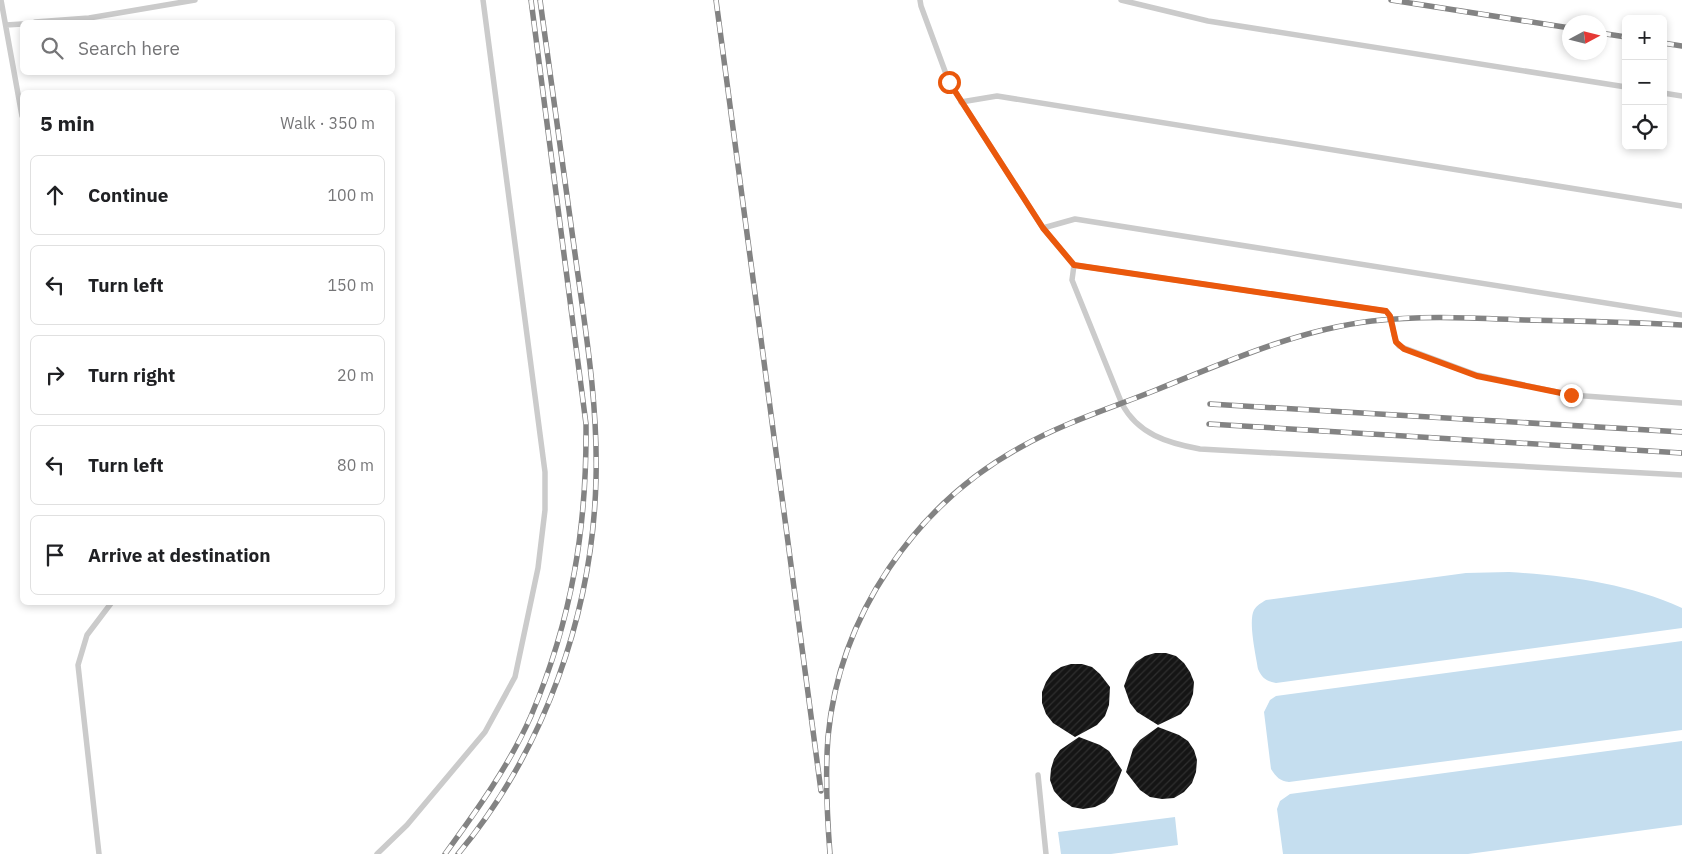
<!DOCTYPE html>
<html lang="en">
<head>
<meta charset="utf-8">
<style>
  :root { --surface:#fff; --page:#f6f6f6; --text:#202124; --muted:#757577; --line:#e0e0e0 }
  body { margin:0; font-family:"IBM Plex Sans",sans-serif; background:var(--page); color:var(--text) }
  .controls { position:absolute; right:15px; top:15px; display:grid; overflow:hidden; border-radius:8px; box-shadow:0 2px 8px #0003 }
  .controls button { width:45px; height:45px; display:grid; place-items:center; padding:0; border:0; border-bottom:1px solid var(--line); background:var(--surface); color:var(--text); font:25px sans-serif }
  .compass { position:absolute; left:1562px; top:15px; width:45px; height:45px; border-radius:50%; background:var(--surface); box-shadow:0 2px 8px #0003; rotate:83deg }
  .stop { position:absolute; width:15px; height:15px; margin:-11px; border:4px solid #ea580c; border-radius:50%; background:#fff }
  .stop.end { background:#ea580c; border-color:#fff; box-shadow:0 1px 5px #0008 }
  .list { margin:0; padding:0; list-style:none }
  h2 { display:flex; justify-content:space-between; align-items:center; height:65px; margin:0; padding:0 20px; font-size:21px }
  h2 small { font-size:16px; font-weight:400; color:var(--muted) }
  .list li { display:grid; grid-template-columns:32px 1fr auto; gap:15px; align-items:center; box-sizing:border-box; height:80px; margin:0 10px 10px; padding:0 10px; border:1px solid var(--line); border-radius:8px }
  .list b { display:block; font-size:19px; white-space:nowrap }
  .list em { font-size:16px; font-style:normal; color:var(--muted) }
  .icon { flex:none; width:28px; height:28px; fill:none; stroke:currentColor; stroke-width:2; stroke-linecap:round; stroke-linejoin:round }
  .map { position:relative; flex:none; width:1682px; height:854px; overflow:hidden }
  .search { position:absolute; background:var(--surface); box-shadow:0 2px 8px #0003; left:20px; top:20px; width:375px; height:55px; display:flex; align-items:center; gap:12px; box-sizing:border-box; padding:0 18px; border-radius:8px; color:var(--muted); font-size:19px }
  .panel { position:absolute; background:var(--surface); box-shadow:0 2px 8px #0003; left:20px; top:90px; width:375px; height:515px; border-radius:8px }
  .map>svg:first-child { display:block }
</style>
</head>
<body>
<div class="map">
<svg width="1682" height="854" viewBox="0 0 1682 854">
  <defs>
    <pattern id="building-hatch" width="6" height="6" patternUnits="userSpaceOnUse" patternTransform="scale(1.25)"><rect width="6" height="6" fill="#151515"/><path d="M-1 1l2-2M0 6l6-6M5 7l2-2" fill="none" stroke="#2f2f2f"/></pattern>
  </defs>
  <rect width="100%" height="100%" fill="#fff"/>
  <!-- water -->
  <path fill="#c5deef" d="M 1509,572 C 1568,576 1627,583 1682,608 L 1682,628 L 1276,683 C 1266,681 1262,678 1258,669 C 1256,656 1248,621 1254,610 C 1257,605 1261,603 1266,600 L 1466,573 Z
    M 1682,641 L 1682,730 L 1289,782 C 1280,781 1276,777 1271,769 L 1264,712 L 1270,700 L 1276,696 Z
    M 1682,741 L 1682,825 L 1468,854 L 1283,854 L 1277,809 L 1280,801 L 1290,794 Z
    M 1175,817 L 1178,845 L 1111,854 L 1061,854 L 1058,832 Z"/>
  <!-- building -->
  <path fill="url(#building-hatch)" d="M 1155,653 L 1166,653 L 1176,656 L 1184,663 L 1190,672 L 1194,682 L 1193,694 L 1189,705 L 1181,714 L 1158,725 L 1137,712 L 1130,703 L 1124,686 L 1130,670 L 1136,662 L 1145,656 Z
    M 1071,664 L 1082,664 L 1092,667 L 1100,674 L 1110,687 L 1109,705 L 1105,716 L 1097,725 L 1075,737 L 1053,723 L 1046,714 L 1042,703 L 1042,692 L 1046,682 L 1052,673 L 1061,667 Z
    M 1158,727 L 1179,735 L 1188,741 L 1194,750 L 1197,760 L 1196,772 L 1192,783 L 1184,792 L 1174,798 L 1162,799 L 1150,797 L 1140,790 L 1126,772 L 1133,749 L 1140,740 Z
    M 1079,737 L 1100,745 L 1109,751 L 1122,770 L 1113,793 L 1105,802 L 1095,807 L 1083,809 L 1072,807 L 1062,800 L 1054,791 L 1050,780 L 1051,769 L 1054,759 L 1060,750 Z"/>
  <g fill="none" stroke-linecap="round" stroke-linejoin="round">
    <!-- lane -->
    <path stroke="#cbcbcb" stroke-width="5.5" d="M 1,0 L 22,116
      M 920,0 L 921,6 L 949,82 L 1043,228 L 1074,265 L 1386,311 C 1396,319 1390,336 1399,346 L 1477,375 L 1571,395 L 1682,403
      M 1121,0 L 1208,21 L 1626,87
      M 35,22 L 89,18 L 195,0
      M 6,25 L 22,24
      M 1663,93 L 1682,96
      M 961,102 L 997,96 L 1682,206
      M 1043,228 L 1075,219 L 1682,315
      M 1074,265 L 1072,280 L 1122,404 C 1138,434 1167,443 1200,449 L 1682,475
      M 1038,775 L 1046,854
      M 99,854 L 78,665 L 87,635 L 112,602
      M 377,854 L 407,825 L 485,732 L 515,677 L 538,568 L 545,510 L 545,472 L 483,0"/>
    <defs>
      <path id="rail" d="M 716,0 L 821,791
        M 1391,0 L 1570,28
        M 1600,33 L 1626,37
        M 1663,43 L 1682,46
        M 1210,404 L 1682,432
        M 1209,424 L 1682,453
        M 445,854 C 477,810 509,766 531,716 C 572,619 587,528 586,424 L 531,0
        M 458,854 C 544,751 593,613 596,479 C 598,406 586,333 576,261 C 564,174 552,87 540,0
        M 830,854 C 827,815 825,776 828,737 C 839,616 915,505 1021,447 C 1063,423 1111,408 1156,390 C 1226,362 1297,330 1372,321 C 1423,315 1473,318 1524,320 C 1577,321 1629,322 1682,325"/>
    </defs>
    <!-- rail casing -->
    <use href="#rail" stroke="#838383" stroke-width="5.5"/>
    <!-- rail -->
    <use href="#rail" stroke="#fff" stroke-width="4" stroke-dasharray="11" stroke-linecap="butt"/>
  </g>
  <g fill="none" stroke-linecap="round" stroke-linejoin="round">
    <!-- route -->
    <path stroke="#ea580c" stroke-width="6" d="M 949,82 L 1043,228 L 1074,265 L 1386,311 L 1390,316 L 1396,342 L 1404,349 L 1477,376 L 1571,395"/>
  </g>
</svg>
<div class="controls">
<button>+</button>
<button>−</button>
<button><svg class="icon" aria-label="locate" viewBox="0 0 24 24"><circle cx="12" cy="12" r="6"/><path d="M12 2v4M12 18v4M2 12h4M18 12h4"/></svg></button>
</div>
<svg class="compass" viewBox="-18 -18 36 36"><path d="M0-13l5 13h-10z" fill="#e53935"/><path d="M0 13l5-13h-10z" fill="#757577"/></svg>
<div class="stop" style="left:949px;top:82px"></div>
<div class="stop end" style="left:1571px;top:395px"></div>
<div class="search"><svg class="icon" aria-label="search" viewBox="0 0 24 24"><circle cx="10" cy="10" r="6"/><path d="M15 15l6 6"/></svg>Search here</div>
<section class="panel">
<h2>5 min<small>Walk · 350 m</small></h2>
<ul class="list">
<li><svg class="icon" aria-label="ahead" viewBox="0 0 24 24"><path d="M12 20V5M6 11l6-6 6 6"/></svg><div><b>Continue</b></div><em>100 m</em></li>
<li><svg class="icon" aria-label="left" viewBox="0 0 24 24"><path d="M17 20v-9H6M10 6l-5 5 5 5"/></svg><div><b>Turn left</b></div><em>150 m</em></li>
<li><svg class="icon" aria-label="right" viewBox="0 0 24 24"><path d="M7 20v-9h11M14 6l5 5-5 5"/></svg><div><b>Turn right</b></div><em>20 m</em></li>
<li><svg class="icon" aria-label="left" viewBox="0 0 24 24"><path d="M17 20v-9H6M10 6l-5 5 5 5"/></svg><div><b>Turn left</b></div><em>80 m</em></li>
<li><svg class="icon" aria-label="arrive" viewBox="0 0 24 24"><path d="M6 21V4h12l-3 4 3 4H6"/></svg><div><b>Arrive at destination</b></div></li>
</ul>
</section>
</div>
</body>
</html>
